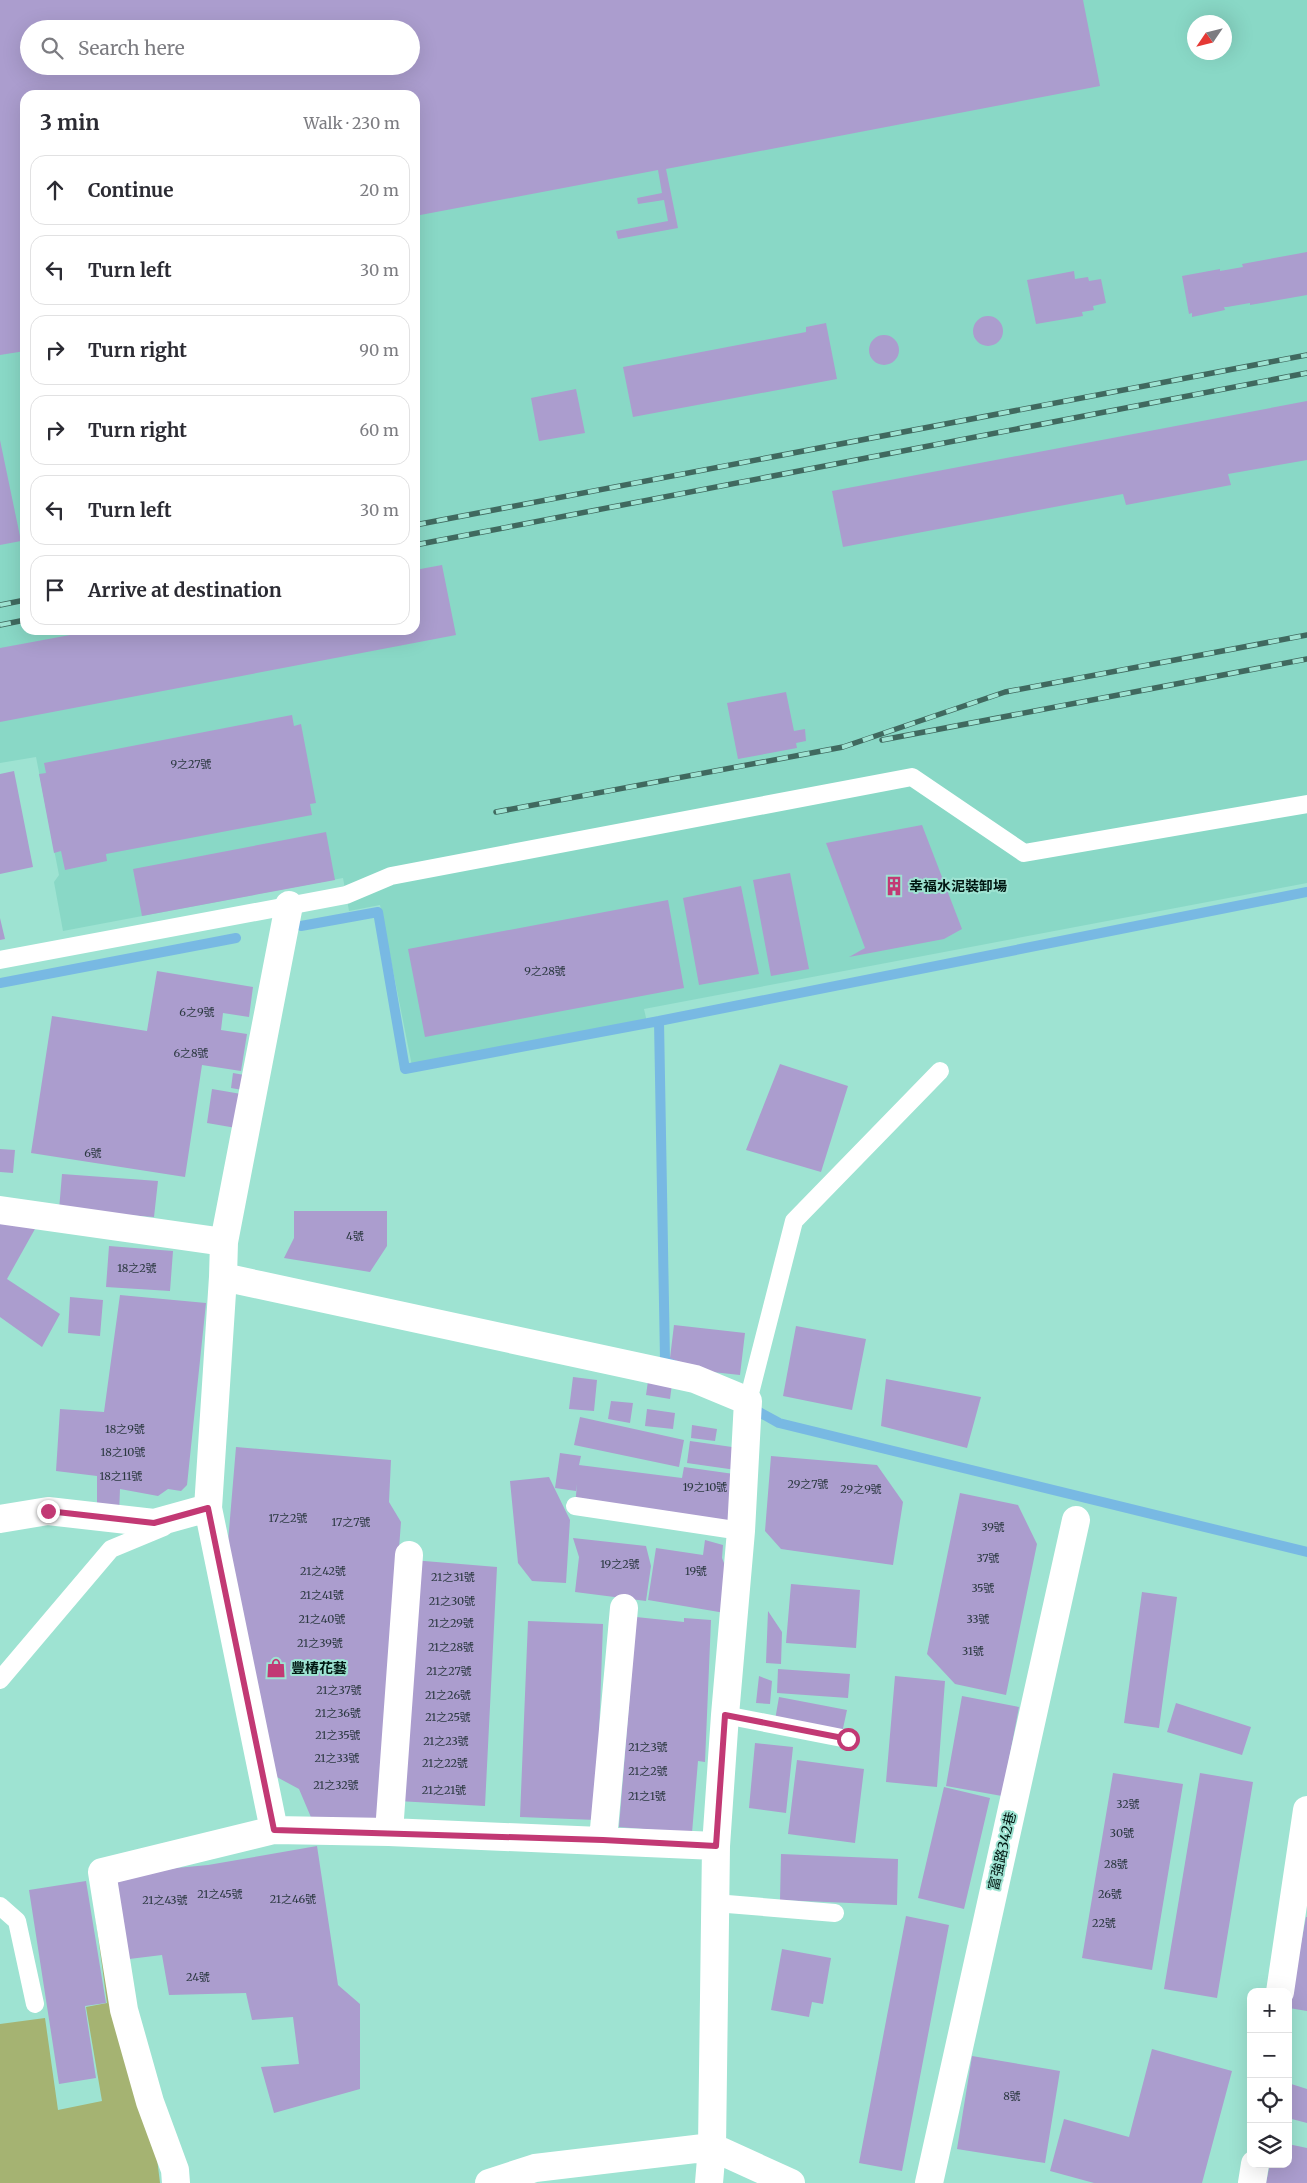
<!DOCTYPE html>
<html lang="en">
<head>
<meta charset="utf-8">
<style>
  :root { --surface:#fff; --page:#f7f7f7; --text:#2b2b33; --muted:#7c7c81; --line:#e1e1e2 }
  body { margin:0; font-family:Merriweather,"Noto Sans TC",serif; background:var(--page); color:var(--text) }
  .controls { position:absolute; right:15px; bottom:15px; display:grid; overflow:hidden; border-radius:10px; box-shadow:0 5px 20px #0002 }
  .controls button { width:45px; height:45px; display:grid; place-items:center; padding:0; border:0; border-bottom:1px solid var(--line); background:var(--surface); color:var(--text); font:25px sans-serif }
  .compass { position:absolute; left:1187px; top:15px; width:45px; height:45px; border-radius:50%; background:var(--surface); box-shadow:0 5px 20px #0002; rotate:235deg }
  .stop { position:absolute; width:15px; height:15px; margin:-11px; border:4px solid #c23974; border-radius:50%; background:#fff }
  .stop.end { background:#c23974; border-color:#fff; box-shadow:0 1px 5px #0008 }
  .list { margin:0; padding:0; list-style:none }
  h2 { display:flex; justify-content:space-between; align-items:center; height:65px; margin:0; padding:0 20px; font-size:21px }
  h2 small { font-size:16px; font-weight:400; color:var(--muted) }
  .list li { display:grid; grid-template-columns:32px 1fr auto; gap:15px; align-items:center; box-sizing:border-box; height:70px; margin:0 10px 10px; padding:0 10px; border:1px solid var(--line); border-radius:15px }
  .list b { display:block; font-size:19px; white-space:nowrap }
  .list em { font-size:16px; font-style:normal; color:var(--muted) }
  .icon { flex:none; width:28px; height:28px; fill:none; stroke:currentColor; stroke-width:2; stroke-linecap:round; stroke-linejoin:round }
  .map { position:relative; flex:none; width:1307px; height:2183px; overflow:hidden }
  .search { position:absolute; background:var(--surface); box-shadow:0 5px 20px #0002; left:20px; top:20px; width:400px; height:55px; display:flex; align-items:center; gap:12px; box-sizing:border-box; padding:0 18px; border-radius:28px; color:var(--muted); font-size:19px }
  .panel { position:absolute; background:var(--surface); box-shadow:0 5px 20px #0002; left:20px; top:90px; width:400px; height:545px; border-radius:15px }
  .map>svg:first-child { display:block }
</style>
</head>
<body>
<div class="map">
<svg width="1307" height="2183" viewBox="0 0 1307 2183">
  <rect width="100%" height="100%" fill="#9ee3d2"/>
  <!-- built -->
  <path fill="#89d8c6" fill-rule="evenodd" d="M 0,0 L 1307,0 L 1307,883 L 644,1009 L 647,1022 L 412,1066 L 380,905 L 349,911 L 343,878 L 63,931 L 54,882 L 59,875 L 36,757 L 0,763 ZM 1194,22 L 1224,22 L 1224,52 L 1194,52 ZM 29,29 L 411,29 L 411,66 L 29,66 ZM 25,95 L 415,95 L 415,630 L 25,630 Z"/>
  <!-- green -->
  <path fill="#a5b372" d="M 90,1876 L 154,2134 L 160,2183 L 0,2183 L 0,2024 L 45,2018 L 58,2110 L 102,2101 L 86,2007 L 107,2003 Z"/>
  <g fill="none" stroke-linecap="round" stroke-linejoin="round">
    <!-- stream -->
    <path stroke="#78b9e3" stroke-width="10" d="M 301,926 L 378,912 L 405,1069 L 659,1021 L 665,1360 L 676,1366
      M 0,983 L 236,938
      M 659,1021 L 1307,892
      M 750,1407 L 779,1423 L 1307,1552"/>
  </g>
  <!-- building -->
  <path fill="#ab9dce" fill-rule="evenodd" d="M 0,0 L 1083,0 L 1100,86 L 666,169 L 678,228 L 618,239 L 616,231 L 668,221 L 664,200 L 638,204 L 637,198 L 662,193 L 658,170 L 415,216 L 415,95 L 25,95 L 25,351 L 0,355 ZM 29,29 L 411,29 L 411,66 L 29,66 Z
    M 1307,252 L 1307,295 L 1250,305 L 1250,303 L 1227,307 L 1224,307 L 1225,310 L 1192,317 L 1192,313 L 1189,314 L 1182,276 L 1220,269 L 1220,271 L 1243,267 L 1242,264 Z
    M 1074,271 L 1075,279 L 1088,277 L 1089,281 L 1101,279 L 1106,303 L 1093,306 L 1094,310 L 1082,312 L 1083,316 L 1036,324 L 1027,280 Z
    M973 331a15 15 0 1 1 30 0a15 15 0 1 1-30 0Z
    M 826,323 L 837,379 L 633,417 L 623,367 L 806,332 L 806,327 Z
    M869 350a15 15 0 1 1 30 0a15 15 0 1 1-30 0Z
    M 576,389 L 585,433 L 539,441 L 531,398 Z
    M 1307,401 L 1307,460 L 1228,474 L 1231,485 L 1126,505 L 1123,494 L 843,547 L 832,491 Z
    M 0,440 L 21,541 L 0,545 Z
    M 442,565 L 456,635 L 0,722 L 0,648 L 97,630 L 415,630 L 415,570 Z
    M 786,692 L 794,731 L 805,729 L 806,741 L 796,743 L 797,748 L 738,759 L 727,703 Z
    M 292,715 L 294,726 L 301,724 L 316,803 L 310,804 L 312,815 L 106,854 L 107,861 L 65,870 L 61,851 L 54,853 L 39,774 L 46,773 L 44,763 Z
    M 14,771 L 33,867 L 0,874 L 0,774 Z
    M 922,825 L 962,929 L 944,939 L 849,957 L 865,948 L 826,843 Z
    M 326,832 L 335,880 L 142,916 L 133,869 Z
    M 790,873 L 809,969 L 771,976 L 753,880 Z
    M 741,886 L 759,974 L 699,985 L 683,898 Z
    M 668,900 L 684,988 L 425,1037 L 408,949 Z
    M 0,918 L 5,939 L 0,940 Z
    M 157,971 L 253,987 L 249,1017 L 223,1013 L 221,1030 L 247,1034 L 241,1071 L 202,1065 L 185,1177 L 31,1153 L 52,1016 L 147,1031 Z
    M 780,1064 L 848,1086 L 821,1172 L 746,1150 Z
    M 233,1073 L 250,1076 L 248,1091 L 231,1088 Z
    M 212,1089 L 247,1095 L 242,1129 L 207,1123 Z
    M 0,1149 L 15,1150 L 13,1173 L 0,1172 Z
    M 62,1174 L 158,1181 L 154,1217 L 59,1210 Z
    M 294,1211 L 387,1211 L 387,1246 L 370,1272 L 284,1258 L 294,1238 Z
    M 0,1215 L 40,1220 L 7,1279 L 60,1314 L 42,1347 L 0,1317 Z
    M 109,1246 L 173,1251 L 170,1291 L 106,1287 Z
    M 120,1295 L 206,1303 L 187,1485 L 181,1491 L 168,1489 L 158,1496 L 120,1489 L 119,1514 L 97,1513 L 97,1476 L 56,1471 L 60,1409 L 104,1412 Z
    M 70,1297 L 103,1300 L 100,1336 L 68,1333 Z
    M 674,1325 L 745,1333 L 740,1375 L 703,1371 L 670,1358 Z
    M 796,1326 L 866,1339 L 852,1410 L 783,1396 Z
    M 573,1377 L 597,1380 L 594,1411 L 569,1409 Z
    M 886,1379 L 981,1397 L 967,1448 L 881,1426 Z
    M 648,1381 L 672,1384 L 670,1399 L 646,1395 Z
    M 611,1401 L 633,1403 L 630,1423 L 608,1419 Z
    M 647,1409 L 675,1413 L 673,1429 L 645,1426 Z
    M 580,1417 L 684,1440 L 679,1467 L 574,1445 Z
    M 692,1425 L 717,1429 L 715,1441 L 691,1438 Z
    M 690,1441 L 739,1448 L 736,1470 L 687,1463 Z
    M 236,1447 L 391,1460 L 389,1502 L 401,1522 L 378,1827 L 313,1822 L 299,1789 L 273,1775 L 228,1542 Z
    M 560,1453 L 581,1456 L 579,1465 L 682,1478 L 684,1467 L 741,1475 L 734,1527 L 575,1506 L 577,1484 L 576,1491 L 555,1488 Z
    M 771,1456 L 877,1465 L 903,1502 L 893,1565 L 781,1549 L 765,1531 Z
    M 549,1477 L 570,1520 L 566,1583 L 532,1581 L 518,1563 L 510,1481 Z
    M 960,1493 L 1018,1505 L 1037,1544 L 1006,1695 L 955,1684 L 927,1654 Z
    M 573,1538 L 646,1546 L 651,1566 L 646,1601 L 575,1592 L 579,1557 Z
    M 705,1540 L 723,1545 L 722,1558 L 730,1578 L 725,1613 L 648,1600 L 656,1548 L 703,1555 Z
    M 412,1560 L 497,1567 L 485,1806 L 398,1801 Z
    M 791,1584 L 860,1590 L 856,1648 L 786,1643 Z
    M 1142,1592 L 1177,1597 L 1159,1728 L 1124,1723 Z
    M 768,1611 L 782,1632 L 781,1664 L 766,1663 Z
    M 636,1617 L 684,1622 L 684,1618 L 711,1620 L 705,1762 L 698,1761 L 692,1833 L 619,1827 Z
    M 528,1621 L 603,1624 L 596,1820 L 520,1817 Z
    M 778,1669 L 850,1674 L 848,1698 L 777,1693 Z
    M 759,1676 L 772,1681 L 770,1704 L 756,1703 Z
    M 895,1676 L 945,1681 L 937,1787 L 886,1782 Z
    M 962,1696 L 1019,1707 L 1002,1796 L 946,1786 Z
    M 779,1697 L 847,1710 L 842,1733 L 775,1720 Z
    M 1176,1703 L 1251,1727 L 1242,1755 L 1167,1732 Z
    M 755,1743 L 793,1747 L 786,1813 L 749,1808 Z
    M 797,1760 L 864,1769 L 855,1843 L 788,1834 Z
    M 1113,1773 L 1183,1784 L 1152,1970 L 1082,1958 Z
    M 1200,1773 L 1253,1782 L 1217,1998 L 1164,1989 Z
    M 944,1787 L 990,1798 L 964,1909 L 918,1898 Z
    M 317,1846 L 338,1985 L 360,2004 L 360,2089 L 274,2113 L 261,2067 L 299,2064 L 293,2017 L 252,2020 L 246,1993 L 169,1995 L 162,1955 L 121,1960 L 113,1874 L 208,1865 Z
    M 781,1854 L 898,1859 L 897,1905 L 780,1900 Z
    M 86,1881 L 106,2003 L 85,2006 L 96,2078 L 59,2084 L 29,1890 Z
    M 906,1916 L 949,1925 L 902,2171 L 859,2163 Z
    M 1306,1917 L 1307,1917 L 1307,2011 L 1289,2008 Z
    M 782,1949 L 831,1958 L 823,2004 L 812,2002 L 809,2017 L 771,2010 Z
    M 1152,2049 L 1232,2071 L 1202,2183 L 1094,2183 L 1050,2171 L 1064,2119 L 1129,2137 Z
    M 972,2056 L 1060,2071 L 1045,2163 L 957,2149 Z
    M 1288,2083 L 1307,2089 L 1307,2123 L 1288,2118 Z
    M 1288,2144 L 1307,2148 L 1307,2183 L 1266,2183 L 1270,2164 L 1288,2164 Z"/>
  <g fill="none" stroke-linecap="round" stroke-linejoin="round">
    <!-- service -->
    <path stroke="#fff" stroke-width="18" d="M 0,960 L 346,895 L 391,876 L 912,777 L 1024,853 L 1307,804
      M 748,1401 L 794,1221 L 940,1071
      M 575,1506 L 741,1531
      M 0,1680 L 111,1549 L 164,1527
      M 725,1715 L 847,1739
      M 715,1903 L 835,1913
      M 0,1906 L 17,1921 L 35,2004"/>
    <!-- minor -->
    <path stroke="#fff" stroke-width="28" d="M 289,905 L 224,1242 L 223,1277 L 208,1508 L 274,1830 L 389,1832 L 716,1846
      M 0,1210 L 224,1242
      M 223,1277 L 695,1379 L 748,1401 L 741,1531 L 725,1715 L 716,1846 L 712,2147 L 709,2183
      M 0,1519 L 48,1511 L 154,1523 L 208,1508
      M 389,1832 L 409,1555
      M 603,1840 L 624,1608
      M 1280,1992 L 1307,1810
      M 712,2147 L 791,2183
      M 176,2183 L 175,2170 L 150,2102 L 124,2010 L 102,1872 L 274,1830
      M 489,2183 L 535,2168 L 712,2147
      M 929,2183 L 1076,1520
      M 1252,2183 L 1255,2164"/>
    <defs>
      <path id="rail" d="M 415,525 L 1307,355
        M 415,545 L 1307,373
        M 0,605 L 25,600
        M 0,625 L 25,620
        M 882,740 L 1307,659
        M 496,812 L 843,747 L 1005,692 L 1307,635"/>
    </defs>
    <!-- rail casing -->
    <use href="#rail" stroke="#40695f" stroke-width="5.5"/>
    <!-- rail -->
    <use href="#rail" stroke="#9ee3d2" stroke-width="4" stroke-dasharray="11" stroke-linecap="butt"/>
  </g>
  <g fill="none" stroke-linecap="round" stroke-linejoin="round">
    <!-- route -->
    <path stroke="#c23974" stroke-width="6" d="M 48,1511 L 154,1523 L 208,1508 L 274,1830 L 603,1840 L 716,1846 L 725,1715 L 848,1739"/>
  </g>
  <!-- icons -->
  <defs>
    <symbol id="building-bare" viewBox="-9 -9 18 18"><path d="M-4-6H4V6H1V3H-1V6H-4ZM-2.5-4.3h1.7v1.8h-1.7ZM.8-4.3h1.7v1.8H.8ZM-2.5-1h1.7V.8h-1.7ZM.8-1h1.7V.8H.8Z" fill="#c23974" stroke="#9ee3d2" stroke-width="2.5" paint-order="stroke"/></symbol>
    <symbol id="shop-bare" viewBox="-9 -9 18 18"><path d="M-5-2.5h2.3a2.7 3.5 0 0 1 5.4 0H5L5.5 6h-11ZM-1.5-2.5h3a1.5 2.3 0 0 0-3 0Z" fill="#c23974" stroke="#9ee3d2" stroke-width="2.5" paint-order="stroke"/></symbol>
  </defs>
  <g fill-rule="evenodd">
    <use href="#building-bare" x="880" y="872" width="28" height="28"/>
    <use href="#shop-bare" x="262" y="1654" width="28" height="28"/>
  </g>
  <g text-anchor="middle" dominant-baseline="central" stroke-width="4" stroke-linejoin="round" paint-order="stroke">
    <!-- number labels -->
    <g font-size="11" fill="#2b3840">
      <text x="191" y="764">9之27號</text>
      <text x="545" y="971">9之28號</text>
      <text x="197" y="1012">6之9號</text>
      <text x="191" y="1053">6之8號</text>
      <text x="93" y="1153">6號</text>
      <text x="355" y="1236">4號</text>
      <text x="137" y="1268">18之2號</text>
      <text x="125" y="1429">18之9號</text>
      <text x="123" y="1452">18之10號</text>
      <text x="121" y="1476">18之11號</text>
      <text x="808" y="1484">29之7號</text>
      <text x="705" y="1487">19之10號</text>
      <text x="861" y="1489">29之9號</text>
      <text x="288" y="1518">17之2號</text>
      <text x="351" y="1522">17之7號</text>
      <text x="993" y="1527">39號</text>
      <text x="988" y="1558">37號</text>
      <text x="620" y="1564">19之2號</text>
      <text x="323" y="1571">21之42號</text>
      <text x="696" y="1571">19號</text>
      <text x="453" y="1577">21之31號</text>
      <text x="983" y="1588">35號</text>
      <text x="322" y="1595">21之41號</text>
      <text x="452" y="1601">21之30號</text>
      <text x="322" y="1619">21之40號</text>
      <text x="978" y="1619">33號</text>
      <text x="451" y="1623">21之29號</text>
      <text x="320" y="1643">21之39號</text>
      <text x="451" y="1647">21之28號</text>
      <text x="973" y="1651">31號</text>
      <text x="449" y="1671">21之27號</text>
      <text x="339" y="1690">21之37號</text>
      <text x="448" y="1695">21之26號</text>
      <text x="338" y="1713">21之36號</text>
      <text x="448" y="1717">21之25號</text>
      <text x="338" y="1735">21之35號</text>
      <text x="446" y="1741">21之23號</text>
      <text x="648" y="1747">21之3號</text>
      <text x="337" y="1758">21之33號</text>
      <text x="445" y="1763">21之22號</text>
      <text x="648" y="1771">21之2號</text>
      <text x="336" y="1785">21之32號</text>
      <text x="444" y="1790">21之21號</text>
      <text x="647" y="1796">21之1號</text>
      <text x="1128" y="1804">32號</text>
      <text x="1122" y="1833">30號</text>
      <text x="1116" y="1864">28號</text>
      <text x="220" y="1894">21之45號</text>
      <text x="1110" y="1894">26號</text>
      <text x="293" y="1899">21之46號</text>
      <text x="165" y="1900">21之43號</text>
      <text x="1104" y="1923">22號</text>
      <text x="198" y="1977">24號</text>
      <text x="1012" y="2096">8號</text>
    </g>
    <!-- poi labels -->
    <g font-size="14" font-weight="bold" fill="#001611" stroke="#9ee3d2" text-anchor="start">
      <text x="909" y="886">幸福水泥裝卸場</text>
      <text x="291" y="1668">豐椿花藝</text>
    </g>
    <!-- street labels -->
    <g font-size="14" fill="#001611" stroke="#9ee3d2">
      <text transform="translate(1002 1851) rotate(-77)">富強路342巷</text>
    </g>
  </g>
</svg>
<div class="controls">
<button>+</button>
<button>−</button>
<button><svg class="icon" aria-label="locate" viewBox="0 0 24 24"><circle cx="12" cy="12" r="6"/><path d="M12 2v4M12 18v4M2 12h4M18 12h4"/></svg></button>
<button><svg class="icon" aria-label="layers" viewBox="0 0 24 24"><path d="M12 4l9 5-9 5-9-5zM3 14l9 5 9-5"/></svg></button>
</div>
<svg class="compass" viewBox="-18 -18 36 36"><path d="M0-13l5 13h-10z" fill="#e53935"/><path d="M0 13l5-13h-10z" fill="#7c7c81"/></svg>
<div class="stop" style="left:848px;top:1739px"></div>
<div class="stop end" style="left:48px;top:1511px"></div>
<div class="search"><svg class="icon" aria-label="search" viewBox="0 0 24 24"><circle cx="10" cy="10" r="6"/><path d="M15 15l6 6"/></svg>Search here</div>
<section class="panel">
<h2>3 min<small>Walk · 230 m</small></h2>
<ul class="list">
<li><svg class="icon" aria-label="ahead" viewBox="0 0 24 24"><path d="M12 20V5M6 11l6-6 6 6"/></svg><div><b>Continue</b></div><em>20 m</em></li>
<li><svg class="icon" aria-label="left" viewBox="0 0 24 24"><path d="M17 20v-9H6M10 6l-5 5 5 5"/></svg><div><b>Turn left</b></div><em>30 m</em></li>
<li><svg class="icon" aria-label="right" viewBox="0 0 24 24"><path d="M7 20v-9h11M14 6l5 5-5 5"/></svg><div><b>Turn right</b></div><em>90 m</em></li>
<li><svg class="icon" aria-label="right" viewBox="0 0 24 24"><path d="M7 20v-9h11M14 6l5 5-5 5"/></svg><div><b>Turn right</b></div><em>60 m</em></li>
<li><svg class="icon" aria-label="left" viewBox="0 0 24 24"><path d="M17 20v-9H6M10 6l-5 5 5 5"/></svg><div><b>Turn left</b></div><em>30 m</em></li>
<li><svg class="icon" aria-label="arrive" viewBox="0 0 24 24"><path d="M6 21V4h12l-3 4 3 4H6"/></svg><div><b>Arrive at destination</b></div></li>
</ul>
</section>
</div>
</body>
</html>
